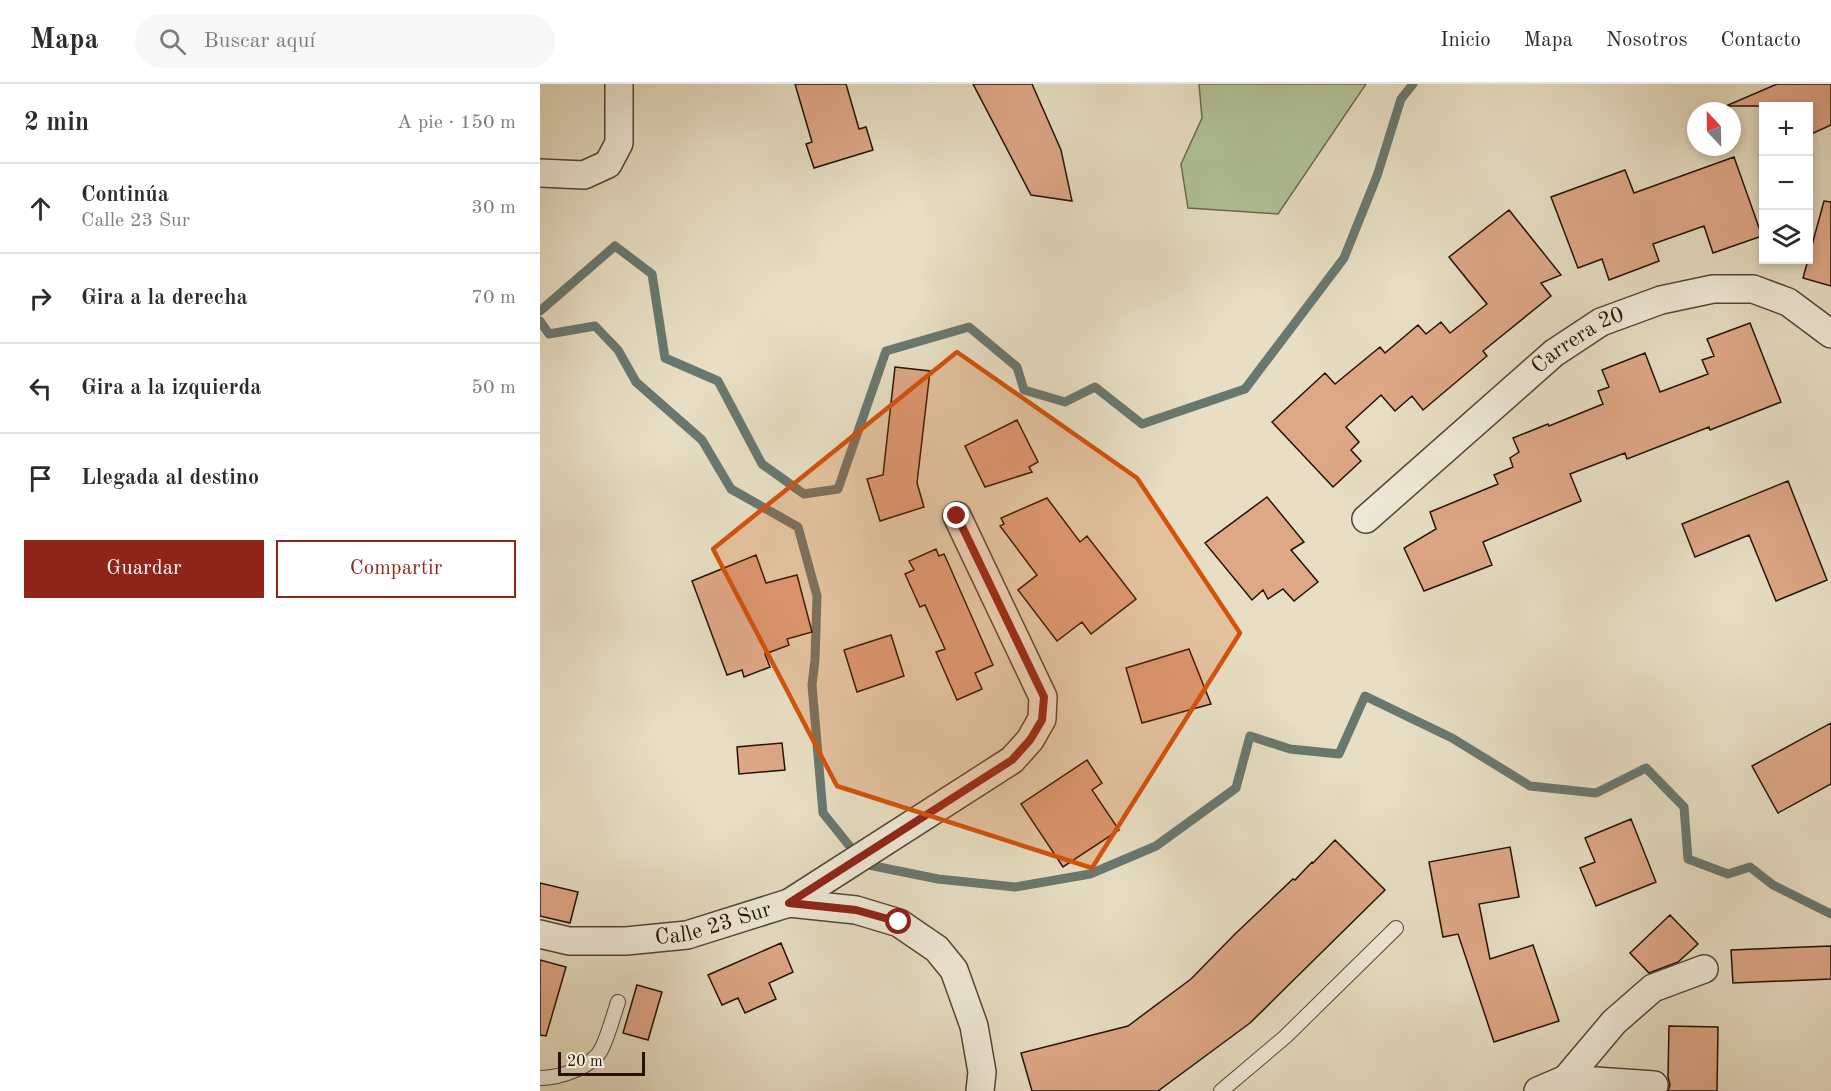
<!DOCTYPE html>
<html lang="es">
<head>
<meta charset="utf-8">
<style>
  :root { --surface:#fff; --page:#f7f7f7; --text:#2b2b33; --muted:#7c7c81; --line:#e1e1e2; --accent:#8f2418 }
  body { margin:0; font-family:"Old Standard TT",serif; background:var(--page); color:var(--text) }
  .controls { position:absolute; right:18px; top:18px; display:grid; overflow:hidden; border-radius:0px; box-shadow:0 3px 9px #0003 }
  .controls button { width:54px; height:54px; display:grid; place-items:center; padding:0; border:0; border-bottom:2px solid var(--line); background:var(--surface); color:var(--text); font:30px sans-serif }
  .compass { position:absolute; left:1147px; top:18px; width:54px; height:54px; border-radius:50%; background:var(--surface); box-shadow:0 3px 9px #0003; rotate:338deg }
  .scale { position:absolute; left:18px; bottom:15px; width:87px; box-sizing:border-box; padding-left:6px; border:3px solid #231205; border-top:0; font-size:16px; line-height:21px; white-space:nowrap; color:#231205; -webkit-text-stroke:4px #efead8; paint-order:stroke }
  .stop { position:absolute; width:18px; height:18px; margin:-14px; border:4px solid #8f2418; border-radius:50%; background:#fff }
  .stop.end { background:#8f2418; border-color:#fff; box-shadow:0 2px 6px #0008 }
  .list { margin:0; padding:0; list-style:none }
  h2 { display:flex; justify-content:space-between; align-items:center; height:78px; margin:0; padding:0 24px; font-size:26px }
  h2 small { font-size:20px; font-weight:400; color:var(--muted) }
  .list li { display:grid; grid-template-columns:39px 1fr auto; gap:18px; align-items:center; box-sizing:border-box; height:90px; padding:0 24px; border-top:2px solid var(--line) }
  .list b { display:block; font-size:22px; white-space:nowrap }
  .list p { margin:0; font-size:20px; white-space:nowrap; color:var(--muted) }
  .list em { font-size:20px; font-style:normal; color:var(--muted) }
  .actions { display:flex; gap:12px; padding:18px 24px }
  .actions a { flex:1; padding:14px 0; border:2px solid var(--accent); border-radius:0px; text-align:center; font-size:21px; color:var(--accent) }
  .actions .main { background:var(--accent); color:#fff }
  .icon { flex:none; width:33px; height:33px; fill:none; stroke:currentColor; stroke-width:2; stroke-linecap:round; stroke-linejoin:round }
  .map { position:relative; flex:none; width:1291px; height:1007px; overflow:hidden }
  header { display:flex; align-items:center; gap:36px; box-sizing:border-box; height:84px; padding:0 30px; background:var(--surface); border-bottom:2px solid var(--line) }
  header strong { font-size:28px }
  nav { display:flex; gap:33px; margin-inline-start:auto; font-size:21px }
  .search { width:420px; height:54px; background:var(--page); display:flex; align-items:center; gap:15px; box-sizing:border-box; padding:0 21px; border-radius:33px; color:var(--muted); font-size:22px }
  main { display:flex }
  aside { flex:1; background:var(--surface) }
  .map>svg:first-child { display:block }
</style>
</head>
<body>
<header>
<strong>Mapa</strong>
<div class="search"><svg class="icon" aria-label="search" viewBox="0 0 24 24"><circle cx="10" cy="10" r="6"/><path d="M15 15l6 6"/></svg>Buscar aquí</div>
<nav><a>Inicio</a><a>Mapa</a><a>Nosotros</a><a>Contacto</a></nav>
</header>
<main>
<aside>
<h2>2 min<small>A pie · 150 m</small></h2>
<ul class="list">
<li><svg class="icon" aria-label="ahead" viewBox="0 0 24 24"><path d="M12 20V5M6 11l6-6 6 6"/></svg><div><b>Continúa</b><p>Calle 23 Sur</p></div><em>30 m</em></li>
<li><svg class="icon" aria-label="right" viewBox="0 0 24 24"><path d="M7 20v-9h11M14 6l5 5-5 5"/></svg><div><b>Gira a la derecha</b></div><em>70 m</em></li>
<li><svg class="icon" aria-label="left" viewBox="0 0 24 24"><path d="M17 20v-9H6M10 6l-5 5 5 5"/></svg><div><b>Gira a la izquierda</b></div><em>50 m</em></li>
<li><svg class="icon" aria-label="arrive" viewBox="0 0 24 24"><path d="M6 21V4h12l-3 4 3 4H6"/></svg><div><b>Llegada al destino</b></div></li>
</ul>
<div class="actions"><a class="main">Guardar</a><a>Compartir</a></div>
</aside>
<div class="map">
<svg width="1291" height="1007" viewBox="0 0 1291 1007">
  <rect width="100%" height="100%" fill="#e7dec3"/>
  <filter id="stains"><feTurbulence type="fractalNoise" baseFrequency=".00333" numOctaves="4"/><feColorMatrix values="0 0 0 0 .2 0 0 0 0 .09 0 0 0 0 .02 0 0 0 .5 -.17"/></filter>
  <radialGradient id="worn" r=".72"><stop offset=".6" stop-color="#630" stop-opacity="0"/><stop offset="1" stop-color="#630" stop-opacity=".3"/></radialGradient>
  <!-- green -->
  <path fill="#b1c297" stroke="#6a6a4e" stroke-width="1.5" d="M 659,0 L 826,0 L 738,130 L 648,124 L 641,80 L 662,34 Z"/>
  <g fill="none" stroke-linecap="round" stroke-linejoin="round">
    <!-- stream -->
    <path stroke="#69786f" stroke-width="9" d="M 0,227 L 75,162 L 112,190 L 125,274 L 178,297 L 222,380 L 264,410 L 298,405 L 346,267 L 429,243 L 477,283 L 484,306 L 525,318 L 555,303 L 602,340 L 705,305 L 804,174 L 837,92 L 861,15 L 873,0
      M 0,237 L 9,250 L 55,242 L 78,266 L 96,298 L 162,356 L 191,405 L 258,443 L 277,512 L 275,576 L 272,601 L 283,729 L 324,780 L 398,795 L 475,803 L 550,790 L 616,762 L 696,704 L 710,652 L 750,665 L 799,670 L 825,612 L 912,654 L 990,702 L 1056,709 L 1106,684 L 1144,723 L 1148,775 L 1188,790 L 1210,783 L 1233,801 L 1291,830"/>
  </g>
  <!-- building -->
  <path fill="#dea786" stroke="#231205" stroke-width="1.5" d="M 255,0 L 306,0 L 319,45 L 326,43 L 333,66 L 274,84 L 266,60 L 272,58 Z
    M 433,0 L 492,0 L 521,66 L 532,117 L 491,111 Z
    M 1237,0 L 1291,0 L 1291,41 L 1269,51 L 1269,22 L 1186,22 Z
    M 1194,73 L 1222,152 L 1173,169 L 1164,142 L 1113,160 L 1119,177 L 1069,196 L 1062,175 L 1038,184 L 1011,113 L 1085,86 L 1094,109 Z
    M 1284,117 L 1291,118 L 1291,202 L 1263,194 Z
    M 969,126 L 1021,191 L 1001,199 L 1011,212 L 943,267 L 947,272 L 883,326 L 872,312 L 855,327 L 841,311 L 806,343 L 819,358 L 811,366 L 821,377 L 793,403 L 732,338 L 785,289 L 795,300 L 840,263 L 845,269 L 878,241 L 886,250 L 901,238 L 910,249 L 947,220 L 909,173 Z
    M 1210,239 L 1241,318 L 1170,346 L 1169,343 L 1087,375 L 1085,369 L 1030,390 L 1041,417 L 943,458 L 952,481 L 884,507 L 864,464 L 896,445 L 890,428 L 958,400 L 954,391 L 973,383 L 970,374 L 979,368 L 973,354 L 1008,340 L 1009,342 L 1063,320 L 1058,307 L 1069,303 L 1062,286 L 1105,269 L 1120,308 L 1168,290 L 1162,276 L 1174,272 L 1167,255 Z
    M 355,283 L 390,287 L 377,399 L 384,423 L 340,437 L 327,395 L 343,391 Z
    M 477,336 L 498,378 L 489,383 L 492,388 L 445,403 L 425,362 Z
    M 1248,397 L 1287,496 L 1236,517 L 1209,451 L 1155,473 L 1142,440 Z
    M 727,413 L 764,458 L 751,466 L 778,498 L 754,517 L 743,505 L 728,515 L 723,506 L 712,516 L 665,459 Z
    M 507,414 L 540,458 L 547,452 L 596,515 L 551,550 L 542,538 L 517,557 L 478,506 L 497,491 L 460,442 L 464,440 L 461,434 Z
    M 396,465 L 399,472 L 404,470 L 405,472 L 453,581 L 435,589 L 442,605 L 417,616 L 396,568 L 405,565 L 385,521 L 380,523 L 365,490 L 374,486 L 369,477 Z
    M 216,471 L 226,499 L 257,491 L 272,548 L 247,555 L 249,561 L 225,570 L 230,583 L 204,593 L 202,586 L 187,591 L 152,497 Z
    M 351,551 L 364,592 L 317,608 L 304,566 Z
    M 649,565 L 671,620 L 602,639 L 586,584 Z
    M 1291,639 L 1291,700 L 1238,729 L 1212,682 Z
    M 242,659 L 245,686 L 199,690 L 197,663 Z
    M 547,676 L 562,699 L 552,706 L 579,746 L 523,783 L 481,720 Z
    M 1091,735 L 1116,798 L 1056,822 L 1040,784 L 1055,778 L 1045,754 Z
    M 795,756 L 845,806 L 710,939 L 618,1007 L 492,1007 L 481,969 L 588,942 L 651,895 L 695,850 L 753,795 L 755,796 L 772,778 L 773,779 Z
    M 970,763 L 979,813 L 939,820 L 950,875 L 993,861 L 1019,937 L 954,958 L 918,850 L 903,853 L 889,778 Z
    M 0,799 L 38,808 L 30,839 L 0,832 Z
    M 1130,831 L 1158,860 L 1138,878 L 1109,889 L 1090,869 Z
    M 241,859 L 253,888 L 229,899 L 236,915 L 205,929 L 198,914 L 182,921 L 168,891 Z
    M 1291,862 L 1291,895 L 1193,899 L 1191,866 Z
    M 0,876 L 26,883 L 6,952 L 0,951 Z
    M 97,901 L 122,908 L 108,956 L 83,949 Z
    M 1129,942 L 1178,943 L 1177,1007 L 1128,1007 L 1130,1001 L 1128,993 Z"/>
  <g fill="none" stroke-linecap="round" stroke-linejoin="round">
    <defs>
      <path id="lane" d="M 0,994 C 20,994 53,983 62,964 C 69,949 73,933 78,918
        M 681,1007 L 745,953 L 856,844"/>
      <g id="street">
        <path d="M 0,89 L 44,91 L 68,80 L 79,59 L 79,0"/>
        <path id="s1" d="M 826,435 L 1014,269 L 1061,238 L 1121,216 L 1173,205 L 1213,205 L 1248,218 L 1291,250"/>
        <path d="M 249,819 L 472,676 L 490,656 L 502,635 L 503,613 L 417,432"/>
        <path id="s2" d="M 0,850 L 29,857 L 86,857 L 147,851 L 249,819 L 316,826 L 359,839 L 397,865 L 414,886 L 434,942 L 442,988 L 440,1007"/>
        <path d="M 1026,995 L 1114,1001"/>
        <path d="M 998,1007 L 1026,995 L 1074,938 L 1113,904 L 1164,885"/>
      </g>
    </defs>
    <!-- lane casing -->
    <use href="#lane" stroke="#544534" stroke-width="16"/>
    <!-- street casing -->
    <use href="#street" stroke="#544534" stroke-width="30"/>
    <!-- lane -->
    <use href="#lane" stroke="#efead8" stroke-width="14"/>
    <!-- street -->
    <use href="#street" stroke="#efead8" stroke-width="27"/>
  </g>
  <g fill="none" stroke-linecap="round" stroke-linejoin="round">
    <!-- route -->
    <path stroke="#8f2418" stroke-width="8" d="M 359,838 L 316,826 L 249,819 L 472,676 L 490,656 L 502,636 L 504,613 L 417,432"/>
  </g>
  <!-- marked area -->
  <path fill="#d4520b" fill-opacity="0.2" stroke="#d4520b" stroke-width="4.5" stroke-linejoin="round" d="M 417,268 L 597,394 L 700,549 L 552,784 L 297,702 L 173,465 Z"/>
  <g text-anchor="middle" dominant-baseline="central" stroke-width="6" stroke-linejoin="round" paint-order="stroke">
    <!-- street labels -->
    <g font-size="22" fill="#231205" stroke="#efead8">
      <text stroke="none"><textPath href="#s1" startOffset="278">Carrera 20</textPath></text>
      <text stroke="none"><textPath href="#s2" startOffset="176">Calle 23 Sur</textPath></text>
    </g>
  </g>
  <rect width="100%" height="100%" filter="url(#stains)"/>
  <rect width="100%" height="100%" fill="url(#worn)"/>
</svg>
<div class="controls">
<button>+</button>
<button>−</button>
<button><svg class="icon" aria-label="layers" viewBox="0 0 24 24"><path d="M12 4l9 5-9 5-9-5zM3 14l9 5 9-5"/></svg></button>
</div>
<svg class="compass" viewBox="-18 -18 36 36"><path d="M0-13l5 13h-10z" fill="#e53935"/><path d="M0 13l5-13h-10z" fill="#7c7c81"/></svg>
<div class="scale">20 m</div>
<div class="stop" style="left:359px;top:838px"></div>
<div class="stop end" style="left:417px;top:432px"></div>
</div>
</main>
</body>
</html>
